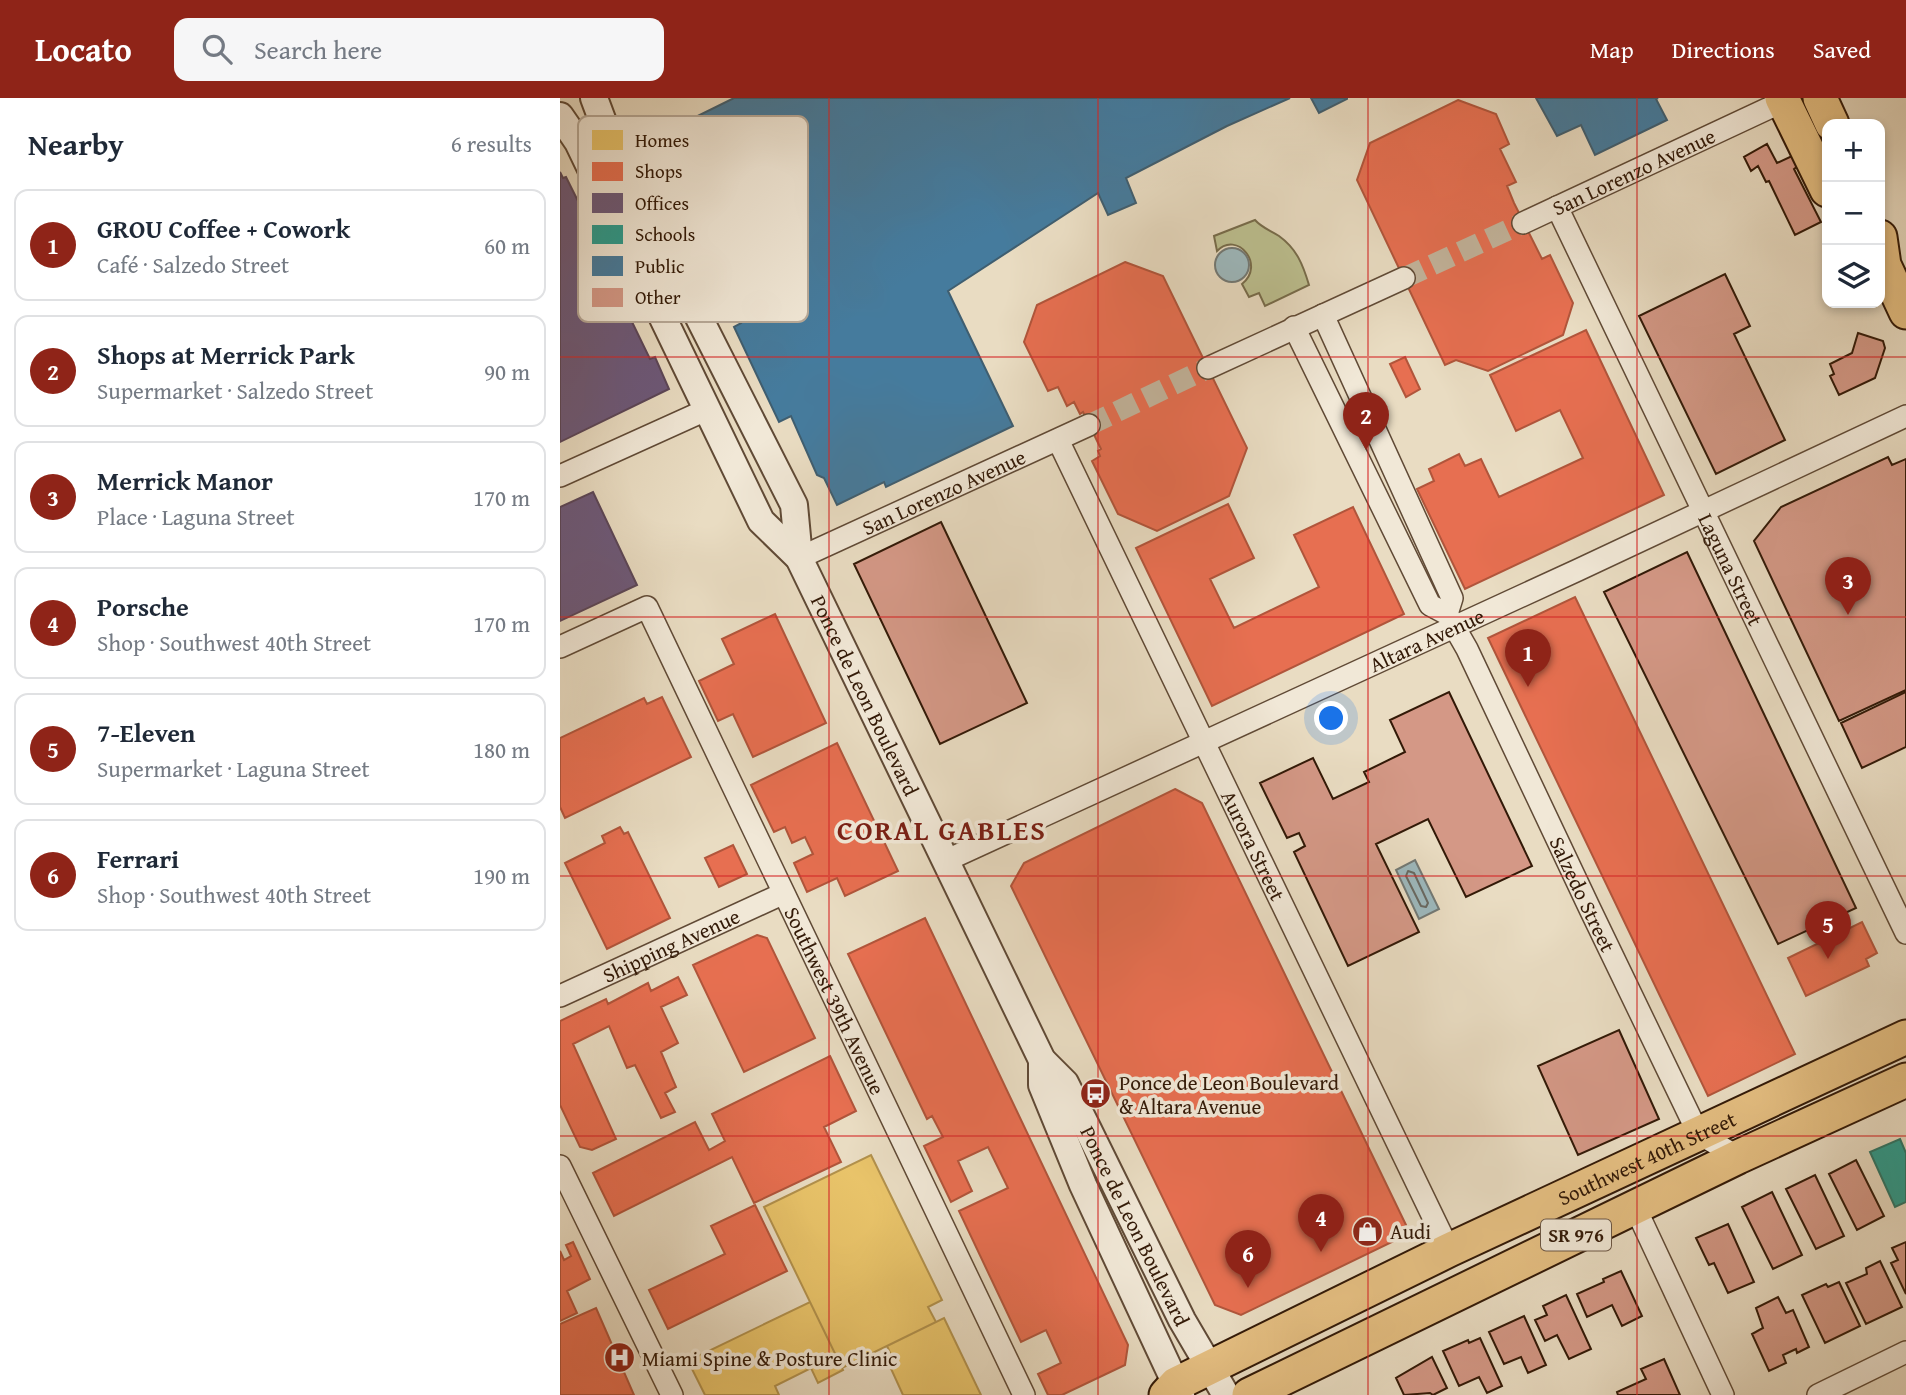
<!DOCTYPE html>
<html lang="en">
<head>
<meta charset="utf-8">
<style>
  :root { --surface:#fff; --page:#f6f6f7; --text:#1f2937; --muted:#747a83; --line:#e0e1e3; --accent:#8f2418 }
  body { margin:0; font-family:"Gentium Book Plus",serif; background:var(--page); color:var(--text) }
  .controls { position:absolute; right:21px; top:21px; display:grid; overflow:hidden; border-radius:14px; box-shadow:0 4px 10px #0003 }
  .controls button { width:63px; height:63px; display:grid; place-items:center; padding:0; border:0; border-bottom:2px solid var(--line); background:var(--surface); color:var(--text); font:35px sans-serif }
  .you { position:absolute; left:772px; top:621px; width:24px; height:24px; margin:-18px; border:5px solid #fff; border-radius:50%; background:#1a73e8; box-shadow:0 0 0 10px #1a73e833 }
  .badge { display:grid; place-items:center; width:46px; height:46px; border-radius:50%; background:var(--accent); color:#fff; font-size:23px; font-weight:700 }
  .pin { position:absolute; translate:-50% -58px; filter:drop-shadow(0 2px 4px #0008) }
  .pin::after { content:''; position:absolute; top:37px; width:24px; height:21px; background:inherit; clip-path:polygon(0 0,100% 0,50% 100%) }
  .list { margin:0; padding:0; list-style:none }
  h2 { display:flex; justify-content:space-between; align-items:center; height:91px; margin:0; padding:0 28px; font-size:30px }
  h2 small { font-size:23px; font-weight:400; color:var(--muted) }
  .list li { display:grid; grid-template-columns:46px 1fr auto; gap:21px; align-items:center; box-sizing:border-box; height:112px; margin:0 14px 14px; padding:0 14px; border:2px solid var(--line); border-radius:14px }
  .list b { display:block; font-size:26px; white-space:nowrap }
  .list p { margin:0; font-size:23px; white-space:nowrap; color:var(--muted) }
  .list em { font-size:23px; font-style:normal; color:var(--muted) }
  .icon { flex:none; width:38px; height:38px; fill:none; stroke:currentColor; stroke-width:2; stroke-linecap:round; stroke-linejoin:round }
  .map { position:relative; flex:none; width:1346px; height:1297px; overflow:hidden }
  header { display:flex; align-items:center; gap:42px; box-sizing:border-box; height:98px; padding:0 35px; background:var(--accent); color:#fff }
  header strong { font-size:33px }
  nav { display:flex; gap:38px; margin-inline-start:auto; font-size:24px }
  .search { width:490px; height:63px; background:var(--page); display:flex; align-items:center; gap:18px; box-sizing:border-box; padding:0 24px; border-radius:14px; color:var(--muted); font-size:26px }
  main { display:flex }
  aside { flex:1; background:var(--surface) }
  .map>svg:first-child { display:block }
</style>
</head>
<body>
<header>
<strong>Locato</strong>
<div class="search"><svg class="icon" aria-label="search" viewBox="0 0 24 24"><circle cx="10" cy="10" r="6"/><path d="M15 15l6 6"/></svg>Search here</div>
<nav><a>Map</a><a>Directions</a><a>Saved</a></nav>
</header>
<main>
<aside>
<h2>Nearby<small>6 results</small></h2>
<ul class="list">
<li><span class="badge">1</span><div><b>GROU Coffee + Cowork</b><p>Café · Salzedo Street</p></div><em>60 m</em></li>
<li><span class="badge">2</span><div><b>Shops at Merrick Park</b><p>Supermarket · Salzedo Street</p></div><em>90 m</em></li>
<li><span class="badge">3</span><div><b>Merrick Manor</b><p>Place · Laguna Street</p></div><em>170 m</em></li>
<li><span class="badge">4</span><div><b>Porsche</b><p>Shop · Southwest 40th Street</p></div><em>170 m</em></li>
<li><span class="badge">5</span><div><b>7-Eleven</b><p>Supermarket · Laguna Street</p></div><em>180 m</em></li>
<li><span class="badge">6</span><div><b>Ferrari</b><p>Shop · Southwest 40th Street</p></div><em>190 m</em></li>
</ul>
</aside>
<div class="map">
<svg width="1346" height="1297" viewBox="0 0 1346 1297">
  <rect width="100%" height="100%" fill="#e9dcc2"/>
  <filter id="stains"><feTurbulence type="fractalNoise" baseFrequency=".00286" numOctaves="4"/><feColorMatrix values="0 0 0 0 .2 0 0 0 0 .09 0 0 0 0 .02 0 0 0 .5 -.17"/></filter>
  <radialGradient id="worn" r=".72"><stop offset=".6" stop-color="#630" stop-opacity="0"/><stop offset="1" stop-color="#630" stop-opacity=".3"/></radialGradient>
  <!-- green -->
  <path fill="#bcbf8f" stroke="#776c4b" stroke-width="2" d="M 695,122 C 702,130 710,132 719,138 C 737,151 743,167 749,187 L 705,208 L 699,195 L 689,199 L 682,186 C 706,167 677,132 657,153 L 654,138 Z"/>
  <!-- water -->
  <path fill="#9db9be" stroke="#727975" stroke-width="2" d="M655 167a17 17 0 1 1 34 0a17 17 0 1 1-34 0Z
    M 855,762 L 879,811 L 859,821 L 836,772 Z"/>
  <!-- homes -->
  <path fill="#e9c46a" stroke="#b2914c" stroke-width="2" d="M 311,1057 L 382,1202 L 368,1209 L 376,1224 L 282,1270 L 204,1109 Z
    M 250,1204 L 283,1272 L 258,1285 L 251,1270 L 215,1288 L 219,1297 L 145,1297 L 128,1263 Z
    M 384,1220 L 421,1297 L 343,1297 L 327,1262 L 332,1259 L 327,1248 Z"/>
  <!-- shops -->
  <path fill="#e76f51" stroke="#b1553b" stroke-width="2" d="M 898,2 L 936,16 L 949,46 L 940,51 L 956,84 L 947,88 L 954,105 L 982,161 L 990,157 L 1013,205 L 1003,237 L 928,273 L 896,262 L 885,267 L 797,82 L 810,45 Z
    M 565,164 L 603,178 L 687,350 L 669,398 L 597,433 L 558,416 L 532,363 L 540,358 L 538,353 L 541,351 L 523,314 L 520,316 L 514,304 L 507,308 L 498,289 L 488,293 L 464,244 L 477,207 Z
    M 1026,232 L 1104,397 L 905,491 L 857,391 L 874,383 L 869,371 L 899,356 L 905,368 L 921,361 L 939,399 L 1023,360 L 1000,312 L 956,333 L 930,277 Z
    M 845,259 L 860,291 L 846,299 L 830,266 Z
    M 668,406 L 694,460 L 650,481 L 674,530 L 759,489 L 734,437 L 793,409 L 844,516 L 652,608 L 576,450 Z
    M 1015,499 L 1235,956 L 1148,998 L 928,540 Z
    M 215,516 L 266,625 L 193,659 L 173,616 L 158,623 L 139,583 L 174,566 L 162,541 Z
    M 102,599 L 131,659 L 5,720 L 0,709 L 0,640 L 84,600 L 87,606 Z
    M 277,645 L 338,773 L 285,798 L 277,780 L 247,794 L 234,765 L 253,756 L 245,739 L 232,745 L 225,729 L 214,734 L 191,687 Z
    M 615,691 L 642,705 L 846,1127 L 834,1143 L 681,1217 L 655,1207 L 451,788 L 464,765 Z
    M 60,729 L 64,736 L 68,734 L 110,820 L 47,851 L 5,765 L 45,745 L 42,738 Z
    M 173,747 L 187,776 L 159,789 L 145,760 Z
    M 365,820 L 568,1247 L 565,1267 L 502,1297 L 488,1297 L 478,1276 L 501,1265 L 486,1232 L 461,1244 L 399,1113 L 448,1090 L 428,1049 L 398,1063 L 412,1093 L 391,1104 L 364,1048 L 383,1039 L 372,1018 L 367,1021 L 288,856 Z
    M 1302,824 L 1317,855 L 1306,861 L 1309,868 L 1246,898 L 1228,860 Z
    M 197,837 L 207,840 L 255,940 L 184,974 L 133,867 Z
    M 118,879 L 127,897 L 101,909 L 118,945 L 101,954 L 116,989 L 105,995 L 115,1014 L 101,1020 L 75,967 L 67,970 L 49,928 L 13,946 L 56,1041 L 32,1052 L 20,1049 L 0,1007 L 0,923 L 46,901 L 48,906 L 88,885 L 91,893 Z
    M 270,958 L 296,1013 L 264,1029 L 281,1064 L 194,1105 L 172,1059 L 54,1118 L 33,1075 L 135,1024 L 149,1052 L 165,1043 L 152,1016 Z
    M 195,1107 L 227,1173 L 108,1231 L 89,1192 L 165,1156 L 151,1128 Z
    M 13,1144 L 30,1181 L 7,1193 L 17,1215 L 0,1223 L 0,1153 L 4,1162 L 11,1158 L 6,1147 Z
    M 36,1210 L 74,1297 L 0,1297 L 0,1226 Z"/>
  <!-- offices -->
  <path fill="#6d597a" stroke="#5b4658" stroke-width="2" d="M 0,74 L 3,80 L 6,79 L 26,119 L 22,121 L 90,261 L 95,259 L 109,291 L 0,344 Z
    M 33,394 L 77,487 L 0,523 L 0,409 Z"/>
  <!-- schools -->
  <path fill="#2a9d8f" stroke="#2c7566" stroke-width="2" d="M 1340,1041 L 1346,1055 L 1346,1104 L 1335,1109 L 1310,1054 Z"/>
  <!-- public -->
  <path fill="#457b9d" stroke="#3f5e70" stroke-width="2" d="M 174,0 L 730,0 L 667,28 L 566,80 L 576,105 L 548,117 L 538,95 L 388,193 L 453,328 L 326,389 L 324,384 L 277,407 L 264,380 L 257,377 L 231,318 L 219,324 L 174,229 L 181,225 L 139,143 L 142,141 L 93,40 Z
    M 751,0 L 787,0 L 787,1 L 759,15 Z
    M 976,0 L 1098,0 L 1096,1 L 1107,22 L 1035,57 L 1021,27 L 997,38 Z"/>
  <g fill="none" stroke-linecap="round" stroke-linejoin="round">
    <!-- shore -->
    <path stroke="#686962" stroke-width="2" d="M 848,773 L 854,775 L 868,805 L 866,809 L 861,808 L 846,778 Z"/>
  </g>
  <!-- building -->
  <path fill="#d49886" stroke="#321907" stroke-width="2" d="M 1207,46 L 1217,65 L 1232,58 L 1238,68 L 1234,71 L 1261,124 L 1235,137 L 1209,83 L 1206,84 L 1198,68 L 1191,73 L 1184,59 Z
    M 1165,176 L 1190,228 L 1174,236 L 1225,342 L 1156,376 L 1079,218 Z
    M 1298,235 L 1323,243 L 1325,250 L 1315,280 L 1279,297 L 1270,278 L 1274,276 L 1270,266 L 1292,255 Z
    M 1328,359 L 1332,367 L 1346,361 L 1346,592 L 1279,623 L 1194,443 L 1221,409 Z
    M 381,424 L 467,605 L 380,646 L 294,466 Z
    M 1127,454 L 1296,810 L 1218,846 L 1044,494 Z
    M 889,594 L 972,768 L 906,799 L 868,721 L 816,746 L 859,834 L 788,868 L 734,754 L 745,748 L 739,735 L 727,740 L 700,685 L 753,660 L 773,701 L 809,684 L 804,674 L 845,654 L 830,622 Z
    M 1346,594 L 1346,649 L 1302,670 L 1281,625 Z
    M 1059,932 L 1099,1021 L 1018,1057 L 978,968 Z
    M 1296,1062 L 1324,1118 L 1297,1132 L 1269,1076 Z
    M 1255,1077 L 1284,1138 L 1256,1151 L 1226,1091 Z
    M 1212,1094 L 1242,1157 L 1213,1171 L 1182,1109 Z
    M 1168,1126 L 1194,1184 L 1168,1195 L 1154,1165 L 1149,1167 L 1136,1140 Z
    M 1346,1144 L 1346,1196 L 1331,1165 L 1338,1162 L 1332,1150 Z
    M 1320,1163 L 1342,1209 L 1306,1226 L 1286,1185 L 1307,1176 L 1306,1170 Z
    M 1061,1173 L 1082,1218 L 1062,1228 L 1052,1207 L 1027,1219 L 1017,1196 L 1044,1184 L 1043,1181 Z
    M 1279,1184 L 1300,1228 L 1265,1245 L 1242,1197 L 1266,1186 L 1268,1189 Z
    M 1006,1197 L 1031,1251 L 1009,1261 L 997,1237 L 985,1243 L 975,1222 L 987,1217 L 983,1208 Z
    M 1218,1199 L 1226,1215 L 1233,1212 L 1249,1249 L 1237,1255 L 1236,1251 L 1223,1257 L 1226,1265 L 1209,1273 L 1192,1236 L 1203,1230 L 1196,1210 Z
    M 964,1218 L 986,1267 L 968,1275 L 961,1259 L 944,1266 L 929,1234 Z
    M 920,1240 L 942,1288 L 927,1295 L 919,1279 L 899,1288 L 883,1253 L 908,1242 L 909,1245 Z
    M 872,1259 L 887,1290 L 873,1297 L 870,1295 L 844,1297 L 836,1280 Z
    M 1104,1261 L 1120,1297 L 1058,1297 L 1057,1294 L 1086,1281 L 1081,1271 Z"/>
  <g fill="none" stroke-linecap="round" stroke-linejoin="round">
    <!-- minor-tunnel -->
    <path stroke="#c4b59d" stroke-width="21" stroke-dasharray="21 10" stroke-linecap="butt" d="M 844,180 L 963,125
      M 529,327 L 648,270"/>
    <defs>
      <g id="minor">
        <path id="s1" d="M 997,109 L 1346,835"/>
        <path id="s2" d="M 963,125 L 1224,3"/>
        <path d="M 763,217 L 892,500 L 887,516"/>
        <path id="s3" d="M 734,229 L 870,507 L 887,516 L 907,551 L 1029,809 L 1138,1035 L 1178,1059"/>
        <path d="M 648,270 L 844,180"/>
        <path id="s4" d="M 498,342 L 889,1152"/>
        <path d="M 0,378 L 146,312"/>
        <path id="s5" d="M 239,460 L 529,327"/>
        <path id="s6" d="M 0,549 L 87,509 L 464,1297"/>
        <path id="s7" d="M 385,763 L 1018,472 L 1346,318"/>
        <path id="s8" d="M 0,898 L 222,796"/>
        <path d="M 0,1068 L 112,1297"/>
        <path d="M 1075,1109 L 1163,1297"/>
        <path d="M 1258,1297 L 1346,1254"/>
      </g>
      <g id="tertiary">
        <path d="M 34,0 L 52,48 L 234,407 L 239,460"/>
        <path id="s9" d="M 0,18 L 18,44 L 201,423 L 239,460 L 482,962 L 505,985 L 622,1222 L 666,1297"/>
        <path d="M 482,962 L 482,987 L 523,1087 L 621,1297"/>
      </g>
      <g id="primary">
        <path d="M 1222,0 L 1267,92"/>
        <path d="M 1260,0 L 1272,26"/>
        <path d="M 1320,139 L 1324,167 L 1346,214"/>
        <path id="s10" d="M 606,1297 L 616,1286 L 889,1152 L 1346,939"/>
        <path d="M 689,1297 L 1178,1059 L 1346,982"/>
      </g>
    </defs>
    <!-- minor casing -->
    <use href="#minor" stroke="#604a36" stroke-width="24"/>
    <!-- tertiary casing -->
    <use href="#tertiary" stroke="#604a36" stroke-width="30"/>
    <!-- primary casing -->
    <use href="#primary" stroke="#321907" stroke-width="37"/>
    <!-- minor -->
    <use href="#minor" stroke="#f1e8d7" stroke-width="21"/>
    <!-- tertiary -->
    <use href="#tertiary" stroke="#f1e8d7" stroke-width="26"/>
    <!-- primary -->
    <use href="#primary" stroke="#e4be81" stroke-width="33"/>
  </g>
  <!-- grid -->
  <path fill="none" stroke="#d62828" stroke-width="2" stroke-opacity="0.55" d="M 269,0 L 269,1297M 538,0 L 538,1297M 808,0 L 808,1297M 1077,0 L 1077,1297M 0,259 L 1346,259M 0,519 L 1346,519M 0,778 L 1346,778M 0,1038 L 1346,1038"/>
  <!-- icons -->
  <defs>
    <symbol id="bus-disc" viewBox="-11 -11 22 22"><circle r="9.5" fill="#8f2418" stroke="#f1e8d7"/><path d="M-5-6H5V4H4V6H2V4H-2V6H-4V4H-5ZM-3.5-4V0h7V-4ZM-3.5 1.2v1.5H-2V1.2ZM2 1.2v1.5H3.5V1.2Z" fill="#fff"/></symbol>
    <symbol id="shop-disc" viewBox="-11 -11 22 22"><circle r="9.5" fill="#8f2418" stroke="#f1e8d7"/><path d="M-5-2.5h2.3a2.7 3.5 0 0 1 5.4 0H5L5.5 6h-11ZM-1.5-2.5h3a1.5 2.3 0 0 0-3 0Z" fill="#fff"/></symbol>
    <symbol id="hospital-disc" viewBox="-11 -11 22 22"><circle r="9.5" fill="#8f2418" stroke="#f1e8d7"/><path d="M-5-5h3v3.5h4V-5h3V5h-3V1.5h-4V5h-3Z" fill="#fff"/></symbol>
  </defs>
  <g fill-rule="evenodd">
    <use href="#bus-disc" x="518" y="978" width="35" height="35"/>
    <use href="#shop-disc" x="790" y="1116" width="35" height="35"/>
    <use href="#hospital-disc" x="42" y="1242" width="35" height="35"/>
  </g>
  <g text-anchor="middle" dominant-baseline="central" stroke-width="7" stroke-linejoin="round" paint-order="stroke">
    <!-- shield labels -->
    <rect fill="#f1e8d7" stroke="#6b5745" stroke-width="2" x="981" y="1121.5" width="70" height="31" rx="5"/>
    <g font-size="19" font-weight="bold" fill="#321907">
      <text x="1016" y="1137">SR 976</text>
    </g>
    <!-- street labels -->
    <g font-size="21" fill="#321907" stroke="#f1e8d7">
      <text stroke="none"><textPath href="#s2" startOffset="122">San Lorenzo Avenue</textPath></text>
      <text stroke="none"><textPath href="#s5" startOffset="159">San Lorenzo Avenue</textPath></text>
      <text stroke="none"><textPath href="#s1" startOffset="402">Laguna Street</textPath></text>
      <text stroke="none"><textPath href="#s7" startOffset="530">Altara Avenue</textPath></text>
      <text stroke="none"><textPath href="#s9" startOffset="658">Ponce de Leon Boulevard</textPath></text>
      <text stroke="none"><textPath href="#s4" startOffset="450">Aurora Street</textPath></text>
      <text stroke="none"><textPath href="#s3" startOffset="640">Salzedo Street</textPath></text>
      <text stroke="none"><textPath href="#s8" startOffset="122">Shipping Avenue</textPath></text>
      <text stroke="none"><textPath href="#s6" startOffset="532">Southwest 39th Avenue</textPath></text>
      <text stroke="none"><textPath href="#s10" startOffset="537">Southwest 40th Street</textPath></text>
      <text stroke="none"><textPath href="#s9" startOffset="1255">Ponce de Leon Boulevard</textPath></text>
    </g>
    <!-- poi labels -->
    <g font-size="21" fill="#321907" stroke="#f1e8d7" text-anchor="start">
      <text x="559" y="984">Ponce de Leon Boulevard<tspan x="559" dy="24">&amp; Altara Avenue</tspan></text>
      <text x="830" y="1133">Audi</text>
      <text x="82" y="1260">Miami Spine &amp; Posture Clinic</text>
    </g>
    <!-- district labels -->
    <g font-size="28" font-weight="bold" letter-spacing="2" fill="#7a1f14" stroke="#f1e8d7">
      <text x="382" y="731">CORAL GABLES</text>
    </g>
  </g>
  <!-- legend -->
  <rect x="18" y="18" width="230" height="206" rx="10" fill="#f1e8d7" stroke="#b8aa99" stroke-width="2"/>
  <rect x="32" y="32" width="31" height="20" fill="#e9c46a"/>
  <rect x="32" y="64" width="31" height="19" fill="#e76f51"/>
  <rect x="32" y="95" width="31" height="20" fill="#6d597a"/>
  <rect x="32" y="127" width="31" height="19" fill="#2a9d8f"/>
  <rect x="32" y="158" width="31" height="20" fill="#457b9d"/>
  <rect x="32" y="190" width="31" height="19" fill="#d49886"/>
  <g font-size="19" fill="#321907">
    <text x="75" y="49">Homes</text>
    <text x="75" y="80">Shops</text>
    <text x="75" y="112">Offices</text>
    <text x="75" y="143">Schools</text>
    <text x="75" y="175">Public</text>
    <text x="75" y="206">Other</text>
  </g>
  <rect width="100%" height="100%" filter="url(#stains)"/>
  <rect width="100%" height="100%" fill="url(#worn)"/>
</svg>
<div class="controls">
<button>+</button>
<button>−</button>
<button><svg class="icon" aria-label="layers" viewBox="0 0 24 24"><path d="M12 4l9 5-9 5-9-5zM3 14l9 5 9-5"/></svg></button>
</div>
<div class="you"></div>
<div class="pin badge" style="left:968px;top:589px">1</div>
<div class="pin badge" style="left:806px;top:352px">2</div>
<div class="pin badge" style="left:1288px;top:517px">3</div>
<div class="pin badge" style="left:761px;top:1154px">4</div>
<div class="pin badge" style="left:1268px;top:861px">5</div>
<div class="pin badge" style="left:688px;top:1190px">6</div>
</div>
</main>
</body>
</html>
